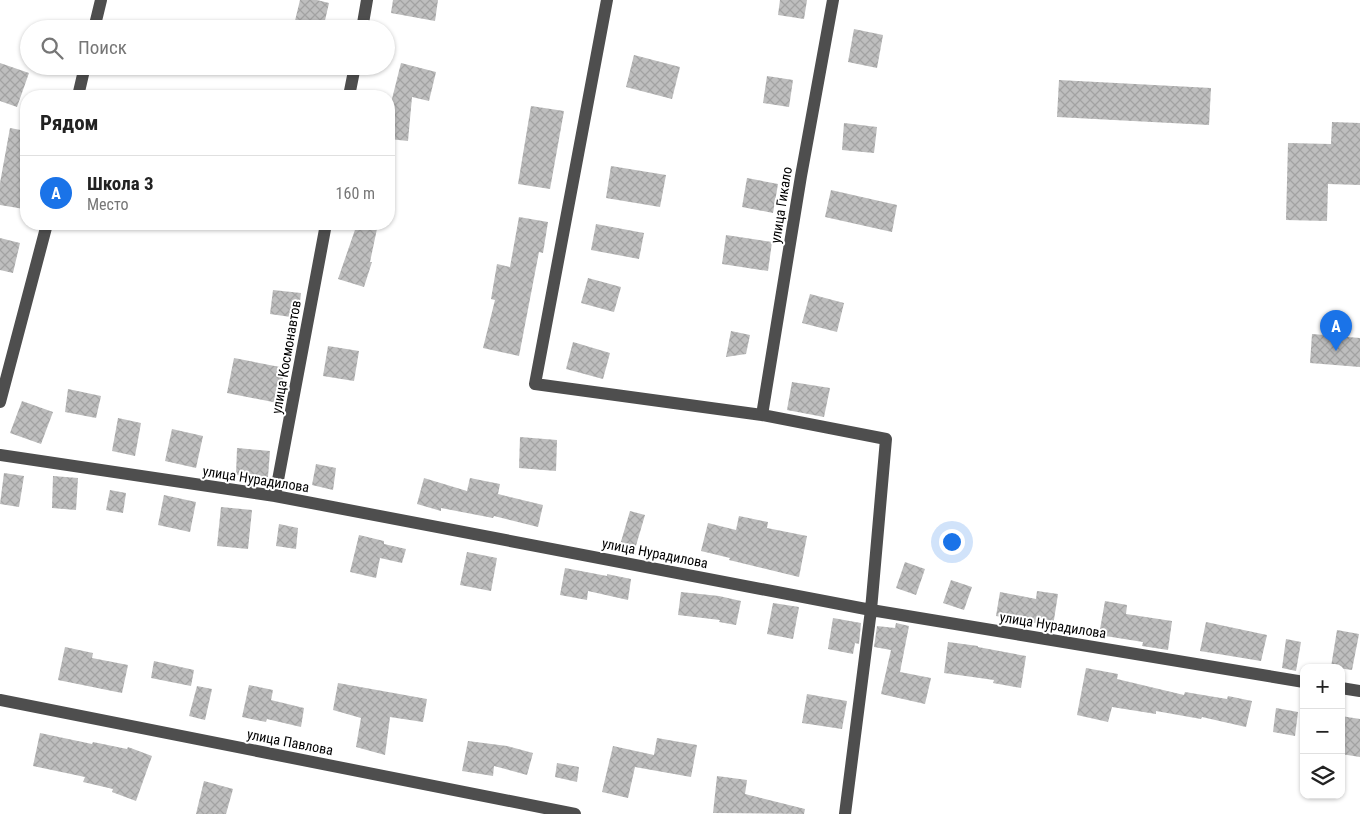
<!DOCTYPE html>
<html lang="ru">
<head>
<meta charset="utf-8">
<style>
  :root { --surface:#fff; --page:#f6f6f6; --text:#222; --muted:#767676; --line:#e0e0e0; --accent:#1a73e8 }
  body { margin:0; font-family:"Roboto Condensed",sans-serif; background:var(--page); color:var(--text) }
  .controls { position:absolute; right:15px; bottom:15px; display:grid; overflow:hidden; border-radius:10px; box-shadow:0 1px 4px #0004 }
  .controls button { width:45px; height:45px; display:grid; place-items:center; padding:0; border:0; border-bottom:1px solid var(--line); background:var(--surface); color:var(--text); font:25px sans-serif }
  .you { position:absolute; left:951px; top:541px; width:18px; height:18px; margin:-12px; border:4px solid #fff; border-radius:50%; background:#1a73e8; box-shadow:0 0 0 8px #1a73e833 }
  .badge { display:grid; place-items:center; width:32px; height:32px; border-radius:50%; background:var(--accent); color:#fff; font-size:16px; font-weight:700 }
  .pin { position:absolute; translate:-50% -41px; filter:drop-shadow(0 1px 2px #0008) }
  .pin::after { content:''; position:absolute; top:26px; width:18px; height:15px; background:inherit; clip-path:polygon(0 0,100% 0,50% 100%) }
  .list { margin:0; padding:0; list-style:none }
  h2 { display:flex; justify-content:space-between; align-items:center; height:65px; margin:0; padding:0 20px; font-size:21px }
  h2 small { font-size:16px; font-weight:400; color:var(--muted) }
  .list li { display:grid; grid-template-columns:32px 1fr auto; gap:15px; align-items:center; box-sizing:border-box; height:75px; padding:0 20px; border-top:1px solid var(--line) }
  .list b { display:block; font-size:19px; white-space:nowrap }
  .list p { margin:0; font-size:16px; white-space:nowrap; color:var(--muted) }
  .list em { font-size:16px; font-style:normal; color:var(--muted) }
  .icon { flex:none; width:28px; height:28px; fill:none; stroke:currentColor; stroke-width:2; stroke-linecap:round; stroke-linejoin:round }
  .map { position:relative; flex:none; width:1360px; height:814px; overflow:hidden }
  .search { position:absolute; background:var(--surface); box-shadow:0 1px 4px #0004; left:20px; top:20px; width:375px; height:55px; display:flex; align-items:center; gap:12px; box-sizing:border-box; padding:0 18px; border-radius:28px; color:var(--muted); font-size:19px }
  .panel { position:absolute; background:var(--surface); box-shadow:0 1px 4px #0004; left:20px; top:90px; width:375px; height:140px; border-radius:20px }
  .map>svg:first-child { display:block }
</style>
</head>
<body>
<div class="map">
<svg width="1360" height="814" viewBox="0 0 1360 814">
  <defs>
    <pattern id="building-cross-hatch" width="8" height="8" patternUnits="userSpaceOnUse" patternTransform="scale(1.25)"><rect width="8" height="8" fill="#bebebe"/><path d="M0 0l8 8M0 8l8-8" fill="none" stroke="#a2a2a2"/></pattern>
  </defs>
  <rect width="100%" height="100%" fill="#fff"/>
  <!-- building -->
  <path fill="url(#building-cross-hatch)" d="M 300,0 L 317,0 L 329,3 L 323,29 L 293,29 Z
    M 393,0 L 438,0 L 435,21 L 391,13 Z
    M 780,0 L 807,0 L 804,19 L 778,15 Z
    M 854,29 L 883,35 L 877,68 L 848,62 Z
    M 634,55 L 680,67 L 672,99 L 626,87 Z
    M 0,63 L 29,73 L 17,107 L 0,101 Z
    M 401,63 L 436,72 L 429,101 L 412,97 L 408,141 L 389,139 L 389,111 Z
    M 767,76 L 793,80 L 789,107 L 763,103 Z
    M 1059,80 L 1211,88 L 1209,125 L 1057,117 Z
    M 531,106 L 564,111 L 550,189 L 518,184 Z
    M 1332,122 L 1360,123 L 1360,185 L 1328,184 L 1327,221 L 1286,220 L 1288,143 L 1331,144 Z
    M 844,123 L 877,127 L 874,153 L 842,150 Z
    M 10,128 L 26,131 L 26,193 L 24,209 L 0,205 L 0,183 Z
    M 611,166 L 666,175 L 660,207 L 606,198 Z
    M 747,178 L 778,184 L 773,213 L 742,207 Z
    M 831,190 L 897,205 L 892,232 L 825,217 Z
    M 519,217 L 548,222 L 543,253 L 539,252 L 519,356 L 483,348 L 495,300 L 491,299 L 497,264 L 510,267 Z
    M 357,224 L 378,224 L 370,262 L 372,262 L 364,287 L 338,279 Z
    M 596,224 L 644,233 L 639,259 L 591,250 Z
    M 726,235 L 772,242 L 768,271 L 722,264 Z
    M 0,238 L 20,243 L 13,273 L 0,270 Z
    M 588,278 L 621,287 L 614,312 L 581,303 Z
    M 273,290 L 301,293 L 298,318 L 270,314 Z
    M 810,294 L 844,303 L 837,332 L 802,323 Z
    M 731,331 L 750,335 L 746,354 L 726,357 Z
    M 1312,334 L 1360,338 L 1360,367 L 1310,363 Z
    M 573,342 L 610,353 L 603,379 L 566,369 Z
    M 328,346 L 359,351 L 354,381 L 323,376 Z
    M 234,358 L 285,368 L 278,403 L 227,393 Z
    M 792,382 L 830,388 L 824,417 L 787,410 Z
    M 68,389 L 101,396 L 96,418 L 65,412 Z
    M 22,401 L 53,412 L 41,444 L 10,433 Z
    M 118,418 L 141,423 L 135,456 L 112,451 Z
    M 172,429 L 203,436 L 196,468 L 165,461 Z
    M 520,437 L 557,440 L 556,471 L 519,468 Z
    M 237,448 L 270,451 L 268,477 L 236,475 Z
    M 316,464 L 336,468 L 333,490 L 312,485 Z
    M 4,473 L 24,476 L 19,507 L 0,504 Z
    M 53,476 L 78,478 L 76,510 L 52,508 Z
    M 424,478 L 467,491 L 470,478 L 500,484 L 498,494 L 543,505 L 538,527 L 494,516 L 493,518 L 441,508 L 441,511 L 417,504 Z
    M 110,490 L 126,493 L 123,513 L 106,510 Z
    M 164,495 L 196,502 L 190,532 L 158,525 Z
    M 221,507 L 252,510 L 248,549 L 217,546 Z
    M 630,511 L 645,515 L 635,549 L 620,545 Z
    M 739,516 L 768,522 L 767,528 L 807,536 L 799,577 L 729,560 L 730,558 L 701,551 L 708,523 L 736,530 Z
    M 279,524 L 298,528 L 296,549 L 276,546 Z
    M 359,535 L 384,541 L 384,544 L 406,549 L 402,563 L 380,558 L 376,578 L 350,572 Z
    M 467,552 L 497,558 L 491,591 L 460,585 Z
    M 905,562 L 925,569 L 916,595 L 896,588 Z
    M 565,568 L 607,576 L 607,574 L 631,579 L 628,600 L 588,591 L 587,600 L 560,595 Z
    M 951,580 L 972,587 L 964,610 L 943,603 Z
    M 1037,591 L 1058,594 L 1053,626 L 996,616 L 1000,592 L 1036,599 Z
    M 681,592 L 719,596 L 741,601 L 736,625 L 719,622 L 720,620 L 678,615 Z
    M 1105,601 L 1127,605 L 1126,614 L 1172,621 L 1168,650 L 1142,646 L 1143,642 L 1099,635 Z
    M 773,603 L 799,607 L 793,639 L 767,634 Z
    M 833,618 L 861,623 L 859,644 L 855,643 L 853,654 L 828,649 Z
    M 1206,622 L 1267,635 L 1261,661 L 1200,651 Z
    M 896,623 L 909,626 L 900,672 L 931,678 L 925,704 L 881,694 L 891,650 L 874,647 L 877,626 L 895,628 Z
    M 1337,630 L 1359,634 L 1352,670 L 1331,667 Z
    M 1286,639 L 1301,642 L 1296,671 L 1282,668 Z
    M 948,642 L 978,646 L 978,647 L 1026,656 L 1021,688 L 993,683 L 994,680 L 944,673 Z
    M 65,647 L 93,653 L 92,658 L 128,665 L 122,693 L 58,680 Z
    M 154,661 L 194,670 L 191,686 L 151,678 Z
    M 1086,668 L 1118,674 L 1117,679 L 1184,695 L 1185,692 L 1227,699 L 1228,696 L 1252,701 L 1246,727 L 1202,717 L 1201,719 L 1156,711 L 1156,714 L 1112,707 L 1108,722 L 1077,715 Z
    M 338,683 L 427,699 L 423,722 L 390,717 L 385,755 L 356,747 L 361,718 L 333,710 Z
    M 249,685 L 273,690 L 271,700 L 304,708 L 301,727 L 267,719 L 266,722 L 242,717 Z
    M 197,686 L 212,689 L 205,720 L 189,716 Z
    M 807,694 L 847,701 L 842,729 L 802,723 Z
    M 1276,708 L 1298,712 L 1295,736 L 1273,732 Z
    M 1341,716 L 1360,719 L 1360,757 L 1341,754 Z
    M 40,733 L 92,744 L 93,742 L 127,749 L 128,747 L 152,756 L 136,801 L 112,792 L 113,789 L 83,782 L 85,777 L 33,766 Z
    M 657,738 L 697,745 L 691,777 L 635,767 L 628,798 L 602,792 L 613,746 L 654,755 Z
    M 468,741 L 507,746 L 533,753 L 527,775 L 494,766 L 493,776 L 462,771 Z
    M 557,763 L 579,767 L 577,782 L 555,777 Z
    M 717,776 L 747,780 L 745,794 L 805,809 L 804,814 L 713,813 Z
    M 204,781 L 233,789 L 226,814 L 196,814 Z"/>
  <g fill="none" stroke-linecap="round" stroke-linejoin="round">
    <!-- minor -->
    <path stroke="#4e4e4e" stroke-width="12" d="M 607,0 L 535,384 L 762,415 L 886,439 L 871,610 L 845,814
      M 94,29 L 101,0
      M 362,29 L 367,0
      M 78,96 L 85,66
      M 349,96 L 355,66
      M 0,402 L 47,224
      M 762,415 L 801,176 L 833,0
      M 0,455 L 275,496 L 871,610 L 1304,682
      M 275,496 L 326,224
      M 1341,688 L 1360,691
      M 0,700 L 575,814"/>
  </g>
  <g text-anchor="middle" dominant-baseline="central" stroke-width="4" stroke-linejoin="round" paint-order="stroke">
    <!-- street labels -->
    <g font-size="14" fill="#000" stroke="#fff">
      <text transform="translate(781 205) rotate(-81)">улица Гикало</text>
      <text transform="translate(286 357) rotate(-80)">улица Космонавтов</text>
      <text transform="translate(256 479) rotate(9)">улица Нурадилова</text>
      <text transform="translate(655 553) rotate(11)">улица Нурадилова</text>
      <text transform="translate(1053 625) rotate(9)">улица Нурадилова</text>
      <text transform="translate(290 742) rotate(11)">улица Павлова</text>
    </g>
  </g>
</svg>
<div class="controls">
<button>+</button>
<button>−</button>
<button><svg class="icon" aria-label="layers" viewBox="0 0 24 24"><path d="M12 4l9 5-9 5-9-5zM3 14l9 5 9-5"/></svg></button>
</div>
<div class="you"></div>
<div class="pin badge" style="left:1336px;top:351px">A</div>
<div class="search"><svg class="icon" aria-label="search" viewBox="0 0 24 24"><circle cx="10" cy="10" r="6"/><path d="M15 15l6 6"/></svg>Поиск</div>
<section class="panel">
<h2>Рядом<small></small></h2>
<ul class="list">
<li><span class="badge">A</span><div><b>Школа 3</b><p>Место</p></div><em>160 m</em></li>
</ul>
</section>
</div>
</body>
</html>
